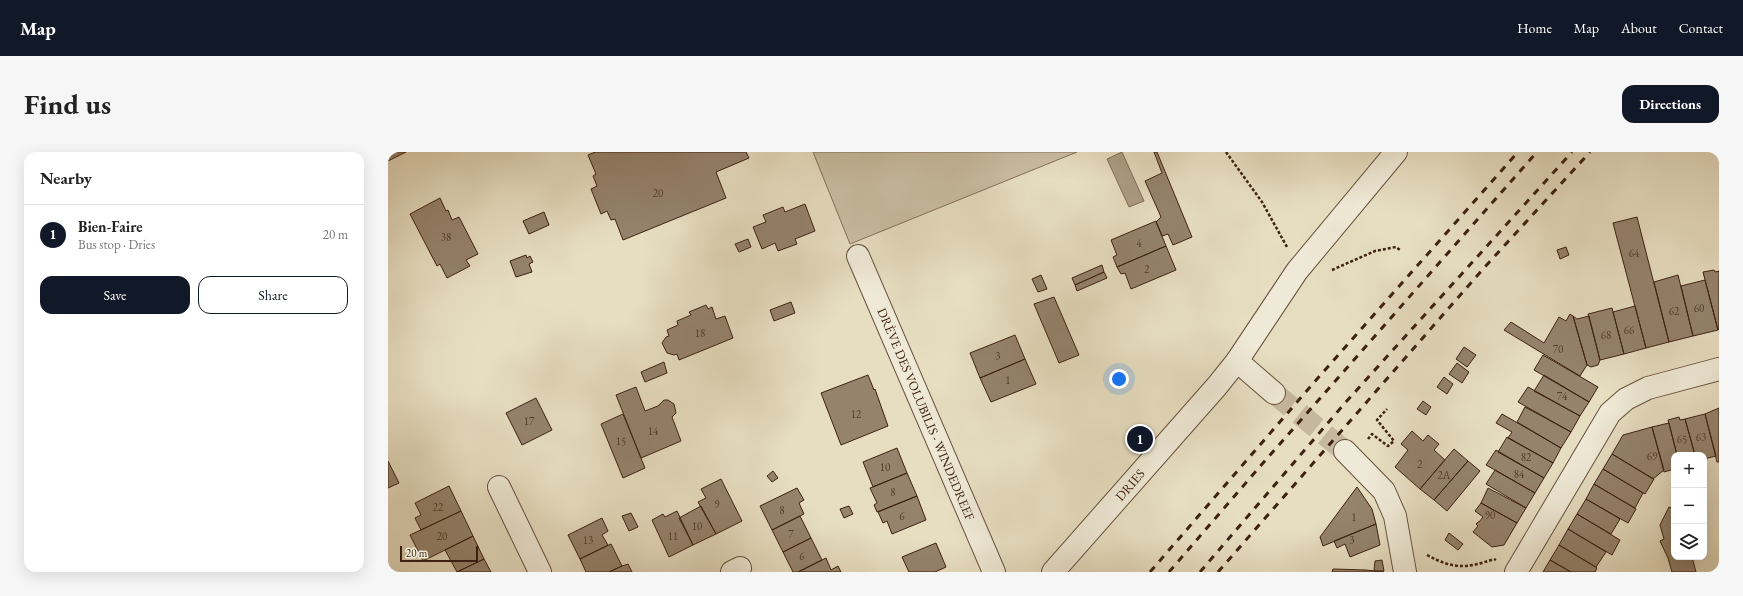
<!DOCTYPE html>
<html lang="en">
<head>
<meta charset="utf-8">
<style>
  :root { --surface:#fff; --page:#f6f6f6; --text:#222; --muted:#767676; --line:#e0e0e0; --accent:#111827 }
  body { margin:0; font-family:"EB Garamond",serif; background:var(--page); color:var(--text) }
  .controls { position:absolute; right:12px; bottom:12px; display:grid; overflow:hidden; border-radius:8px; box-shadow:0 4px 16px #0002 }
  .controls button { width:36px; height:36px; display:grid; place-items:center; padding:0; border:0; border-bottom:1px solid var(--line); background:var(--surface); color:var(--text); font:20px sans-serif }
  .scale { position:absolute; left:12px; bottom:10px; width:78px; box-sizing:border-box; padding-left:4px; border:2px solid #3d2112; border-top:0; font-size:11px; line-height:14px; white-space:nowrap; color:#3d2112; -webkit-text-stroke:3px #efead7; paint-order:stroke }
  .you { position:absolute; left:731px; top:227px; width:14px; height:14px; margin:-10px; border:3px solid #fff; border-radius:50%; background:#1a73e8; box-shadow:0 0 0 6px #1a73e833 }
  .badge { display:grid; place-items:center; width:26px; height:26px; border-radius:50%; background:var(--accent); color:#fff; font-size:13px; font-weight:700 }
  .pin { position:absolute; translate:-50% -50%; border:2px solid #fff; box-shadow:0 1px 4px #0006 }
  .list { margin:0; padding:0; list-style:none }
  h2 { display:flex; justify-content:space-between; align-items:center; height:52px; margin:0; padding:0 16px; font-size:17px }
  h2 small { font-size:13px; font-weight:400; color:var(--muted) }
  .list li { display:grid; grid-template-columns:26px 1fr auto; gap:12px; align-items:center; box-sizing:border-box; height:60px; padding:0 16px; border-top:1px solid var(--line) }
  .list b { display:block; font-size:15px; white-space:nowrap }
  .list p { margin:0; font-size:13px; white-space:nowrap; color:var(--muted) }
  .list em { font-size:13px; font-style:normal; color:var(--muted) }
  .actions { display:flex; gap:8px; padding:12px 16px }
  .actions a { flex:1; padding:9px 0; border:1px solid var(--accent); border-radius:12px; text-align:center; font-size:14px; color:var(--accent) }
  .actions .main { background:var(--accent); color:#fff }
  .icon { flex:none; width:22px; height:22px; fill:none; stroke:currentColor; stroke-width:2; stroke-linecap:round; stroke-linejoin:round }
  .map { position:relative; flex:none; width:1331px; height:420px; overflow:hidden; border-radius:12px }
  header { display:flex; align-items:center; gap:24px; box-sizing:border-box; height:56px; padding:0 20px; background:var(--accent); color:#fff }
  header strong { font-size:19px }
  nav { display:flex; gap:22px; margin-inline-start:auto; font-size:14px }
  .intro { display:flex; align-items:center; justify-content:space-between; box-sizing:border-box; height:96px; padding:0 24px }
  h1 { margin:0; font-size:28px }
  .button { padding:10px 18px; border-radius:12px; background:var(--accent); color:#fff; font-size:14px; font-weight:700 }
  main { display:flex; gap:24px; padding:0 24px }
  aside { flex:1; background:var(--surface); border-radius:12px; box-shadow:0 4px 16px #0002 }
  .map>svg:first-child { display:block }
</style>
</head>
<body>
<header>
<strong>Map</strong>
<nav><a>Home</a><a>Map</a><a>About</a><a>Contact</a></nav>
</header>
<div class="intro"><h1>Find us</h1><a class="button">Directions</a></div>
<main>
<aside>
<h2>Nearby<small></small></h2>
<ul class="list">
<li><span class="badge">1</span><div><b>Bien-Faire</b><p>Bus stop · Dries</p></div><em>20 m</em></li>
</ul>
<div class="actions"><a class="main">Save</a><a>Share</a></div>
</aside>
<div class="map">
<svg width="1331" height="420" viewBox="0 0 1331 420">
  <rect width="100%" height="100%" fill="#e7dec1"/>
  <filter id="stains"><feTurbulence type="fractalNoise" baseFrequency=".005" numOctaves="4"/><feColorMatrix values="0 0 0 0 .2 0 0 0 0 .09 0 0 0 0 .02 0 0 0 .5 -.17"/></filter>
  <radialGradient id="worn" r=".72"><stop offset=".6" stop-color="#630" stop-opacity="0"/><stop offset="1" stop-color="#630" stop-opacity=".3"/></radialGradient>
  <!-- green -->
  <path fill="#cabea3" stroke="#84705a" d="M 425,0 L 689,0 L 462,92 Z"/>
  <!-- water -->
  <path fill="#ad9e86" stroke="#806c58" d="M 734,0 L 756,49 L 741,55 L 719,7 Z"/>
  <!-- building -->
  <path fill="#95836d" stroke="#3d2112" d="M 0,0 L 18,0 L 0,9 Z
    M 207,0 L 358,0 L 361,6 L 328,20 L 338,46 L 235,88 L 227,67 L 223,68 L 219,59 L 213,62 L 203,37 L 209,34 L 205,24 L 208,22 L 200,3 Z
    M 766,0 L 769,0 L 804,85 L 785,93 L 780,82 L 774,84 L 768,70 L 773,65 L 757,29 L 774,21 Z
    M 52,46 L 58,59 L 60,58 L 64,68 L 71,65 L 90,102 L 78,108 L 82,114 L 59,126 L 52,112 L 49,114 L 22,62 Z
    M 417,52 L 427,79 L 407,87 L 409,92 L 390,99 L 387,91 L 374,97 L 365,75 L 378,70 L 375,63 L 395,55 L 397,60 Z
    M 156,60 L 161,73 L 141,82 L 135,69 Z
    M 1249,65 L 1281,190 L 1258,196 L 1225,71 Z
    M 768,69 L 778,94 L 729,115 L 725,105 L 729,103 L 723,88 Z
    M 360,87 L 363,95 L 351,100 L 347,92 Z
    M 778,94 L 788,118 L 743,137 L 737,121 L 733,122 L 729,115 Z
    M 1178,95 L 1181,103 L 1172,107 L 1169,98 Z
    M 138,103 L 139,106 L 142,104 L 145,110 L 141,112 L 144,120 L 128,125 L 122,109 Z
    M 714,113 L 716,120 L 687,133 L 684,126 Z
    M 1326,118 L 1327,120 L 1331,119 L 1331,177 L 1330,178 L 1315,120 Z
    M 716,120 L 719,126 L 689,139 L 687,133 Z
    M 653,123 L 659,137 L 650,140 L 644,127 Z
    M 1290,123 L 1305,184 L 1281,190 L 1266,130 Z
    M 1317,128 L 1330,178 L 1305,184 L 1293,134 Z
    M 666,145 L 691,203 L 671,211 L 646,152 Z
    M 403,150 L 407,161 L 386,169 L 382,158 Z
    M 318,153 L 320,157 L 324,155 L 328,167 L 337,164 L 345,186 L 291,208 L 289,202 L 286,203 L 279,201 L 274,191 L 278,185 L 281,184 L 279,178 L 290,173 L 289,169 L 303,163 L 301,160 Z
    M 1247,154 L 1258,196 L 1236,202 L 1225,160 Z
    M 1224,156 L 1236,202 L 1212,208 L 1200,162 Z
    M 1182,162 L 1185,164 L 1199,213 L 1192,224 L 1116,178 L 1123,170 L 1156,191 L 1171,165 L 1178,169 Z
    M 1185,164 L 1189,167 L 1201,164 L 1212,208 L 1210,213 L 1203,215 L 1199,213 Z
    M 627,183 L 637,207 L 592,226 L 582,201 Z
    M 1076,195 L 1088,203 L 1079,215 L 1068,207 Z
    M 1155,203 L 1210,235 L 1201,250 L 1146,218 Z
    M 637,207 L 648,232 L 603,250 L 592,226 Z
    M 276,210 L 279,221 L 257,230 L 253,220 Z
    M 1069,211 L 1081,220 L 1074,231 L 1061,222 Z
    M 480,223 L 486,238 L 487,237 L 500,274 L 453,293 L 433,241 Z
    M 1156,223 L 1201,250 L 1192,264 L 1146,239 Z
    M 1056,225 L 1065,232 L 1059,242 L 1049,235 Z
    M 248,235 L 257,259 L 270,254 L 276,248 L 280,248 L 286,252 L 288,261 L 284,265 L 293,289 L 253,306 L 228,243 Z
    M 1140,235 L 1192,264 L 1183,280 L 1130,250 Z
    M 148,246 L 164,278 L 134,293 L 118,261 Z
    M 1035,249 L 1043,255 L 1038,263 L 1029,257 Z
    M 1137,255 L 1183,280 L 1173,296 L 1129,270 Z
    M 1331,256 L 1331,310 L 1329,310 L 1317,262 Z
    M 235,262 L 257,316 L 235,326 L 213,272 Z
    M 1114,262 L 1173,296 L 1165,311 L 1120,286 L 1124,280 L 1108,271 Z
    M 1317,262 L 1328,304 L 1316,307 L 1316,303 L 1307,303 L 1297,267 Z
    M 1291,265 L 1292,268 L 1297,267 L 1307,303 L 1289,303 L 1280,268 Z
    M 1281,271 L 1289,303 L 1286,303 L 1286,317 L 1276,320 L 1264,275 Z
    M 1264,275 L 1276,318 L 1265,327 L 1224,302 L 1235,283 Z
    M 1024,279 L 1035,289 L 1040,283 L 1051,292 L 1046,298 L 1057,308 L 1032,337 L 1007,315 L 1020,298 L 1013,292 Z
    M 1119,285 L 1165,311 L 1156,326 L 1110,300 Z
    M 509,296 L 519,321 L 485,335 L 475,310 Z
    M 1066,297 L 1080,309 L 1046,348 L 1032,337 Z
    M 1108,298 L 1156,326 L 1147,341 L 1098,313 Z
    M 1224,302 L 1266,327 L 1257,342 L 1215,317 Z
    M 0,309 L 11,331 L 0,336 Z
    M 1080,309 L 1092,319 L 1059,359 L 1046,348 Z
    M 1215,317 L 1255,341 L 1247,356 L 1206,332 Z
    M 1107,318 L 1147,341 L 1138,356 L 1098,332 Z
    M 385,319 L 390,326 L 384,330 L 379,324 Z
    M 519,321 L 529,344 L 489,360 L 486,353 L 489,351 L 482,336 Z
    M 333,327 L 354,369 L 328,382 L 310,350 L 318,346 L 313,337 Z
    M 1206,332 L 1248,357 L 1240,371 L 1198,347 Z
    M 61,334 L 73,359 L 33,378 L 27,366 L 33,363 L 27,351 Z
    M 969,335 L 984,357 L 988,372 L 935,394 L 932,385 Z
    M 409,336 L 416,348 L 411,351 L 416,362 L 384,378 L 372,354 Z
    M 1100,336 L 1138,356 L 1129,371 L 1093,351 Z
    M 529,344 L 538,368 L 504,382 L 499,369 L 495,371 L 490,360 Z
    M 1198,347 L 1232,367 L 1223,382 L 1189,362 Z
    M 1093,351 L 1129,371 L 1116,393 L 1104,395 L 1085,380 L 1090,374 L 1088,372 L 1090,370 L 1091,370 L 1095,365 L 1087,359 Z
    M 313,354 L 328,382 L 305,393 L 291,366 Z
    M 461,354 L 465,362 L 456,366 L 452,357 Z
    M 1281,355 L 1286,357 L 1286,405 L 1304,405 L 1308,420 L 1284,420 L 1280,406 L 1272,389 L 1276,387 L 1272,373 Z
    M 73,359 L 85,384 L 35,409 L 22,383 Z
    M 289,359 L 305,393 L 281,405 L 264,368 L 275,362 L 277,365 Z
    M 243,361 L 250,375 L 241,379 L 234,364 Z
    M 1189,362 L 1232,388 L 1224,403 L 1180,377 Z
    M 412,364 L 423,386 L 395,400 L 384,378 Z
    M 214,366 L 220,379 L 214,383 L 220,393 L 192,407 L 180,383 Z
    M 988,372 L 992,393 L 962,405 L 957,392 L 949,396 L 946,389 Z
    M 1180,377 L 1218,400 L 1208,415 L 1171,393 Z
    M 1061,381 L 1075,392 L 1070,398 L 1057,388 Z
    M 85,384 L 96,407 L 69,420 L 57,398 Z
    M 423,386 L 434,408 L 410,420 L 405,420 L 395,400 Z
    M 548,391 L 558,415 L 547,420 L 521,420 L 514,405 Z
    M 223,392 L 234,414 L 221,420 L 198,420 L 192,407 Z
    M 1171,393 L 1209,416 L 1207,420 L 1183,420 L 1162,408 Z
    M 438,406 L 443,418 L 450,414 L 453,420 L 410,420 Z
    M 96,407 L 103,420 L 69,420 Z
    M 994,408 L 996,419 L 986,419 L 987,409 Z
    M 1162,408 L 1183,420 L 1155,420 Z
    M 240,412 L 244,420 L 221,420 L 234,414 Z
    M 945,417 L 978,418 L 996,420 L 944,420 Z"/>
  <g fill="none" stroke-linecap="round" stroke-linejoin="round">
    <!-- minor-tunnel -->
    <path stroke="#c5b89e" stroke-width="22" stroke-dasharray="22 11" stroke-linecap="butt" d="M 886,241 L 957,299"/>
    <defs>
      <path id="minor" d="M 470,104 L 606,420
        M 849,209 L 886,241
        M 957,299 L 996,339 L 1007,364 L 1017,420
        M 111,335 L 152,420
        M 344,420 L 352,416
        M 1128,420 L 1222,261 L 1238,247 L 1260,236 L 1331,217"/>
      <path id="tertiary" d="M 665,420 L 829,234 L 849,209 L 909,119 L 1008,0"/>
    </defs>
    <!-- minor casing -->
    <use href="#minor" stroke="#68503e" stroke-width="24"/>
    <!-- tertiary casing -->
    <use href="#tertiary" stroke="#68503e" stroke-width="24"/>
    <!-- path -->
    <path stroke="#3d2112" stroke-width="2.5" stroke-dasharray="3 2" stroke-linecap="butt" d="M 838,0 L 874,50 L 899,95
      M 944,118 L 987,99 L 1008,95 L 1012,98
      M 980,287 L 984,282 L 1000,294 L 1006,289 L 989,268 L 999,257
      M 1039,403 C 1065,417 1078,417 1106,407 L 1108,408"/>
    <!-- minor -->
    <use href="#minor" stroke="#efead7" stroke-width="22"/>
    <!-- tertiary -->
    <use href="#tertiary" stroke="#efead7" stroke-width="22"/>
    <!-- rail -->
    <path stroke="#3d2112" stroke-width="3" stroke-dasharray="7 7" stroke-linecap="butt" d="M 762,420 L 929,227 L 1130,0
      M 781,420 L 875,311 L 1149,0
      M 812,420 L 957,251 L 1184,0
      M 830,420 L 1095,117 L 1202,0"/>
  </g>
  <g text-anchor="middle" dominant-baseline="central" stroke-width="3.5" stroke-linejoin="round" paint-order="stroke">
    <!-- number labels -->
    <g font-size="11" fill="#533a29">
      <text x="270" y="41">20</text>
      <text x="58" y="85">38</text>
      <text x="751" y="91">4</text>
      <text x="1246" y="101">64</text>
      <text x="759" y="117">2</text>
      <text x="1311" y="156">60</text>
      <text x="1286" y="159">62</text>
      <text x="1241" y="178">66</text>
      <text x="312" y="181">18</text>
      <text x="1218" y="183">68</text>
      <text x="1170" y="197">70</text>
      <text x="610" y="204">3</text>
      <text x="620" y="228">1</text>
      <text x="1174" y="244">74</text>
      <text x="468" y="262">12</text>
      <text x="141" y="269">17</text>
      <text x="265" y="279">14</text>
      <text x="1313" y="285">63</text>
      <text x="1294" y="287">65</text>
      <text x="233" y="289">15</text>
      <text x="1264" y="304">69</text>
      <text x="1138" y="305">82</text>
      <text x="1032" y="312">2</text>
      <text x="497" y="315">10</text>
      <text x="1131" y="322">84</text>
      <text x="1056" y="323">2A</text>
      <text x="505" y="340">8</text>
      <text x="329" y="352">9</text>
      <text x="50" y="355">22</text>
      <text x="394" y="358">8</text>
      <text x="1102" y="363">90</text>
      <text x="514" y="364">6</text>
      <text x="966" y="365">1</text>
      <text x="309" y="374">10</text>
      <text x="403" y="382">7</text>
      <text x="54" y="384">20</text>
      <text x="285" y="384">11</text>
      <text x="200" y="388">13</text>
      <text x="964" y="388">3</text>
      <text x="414" y="404">6</text>
    </g>
    <!-- street labels -->
    <g font-size="13" fill="#3d2112" stroke="#efead7">
      <text transform="translate(538 262) rotate(67)">DRÈVE DES VOLUBILIS - WINDEDREEF</text>
      <text transform="translate(742 333) rotate(-49)">DRIES</text>
    </g>
  </g>
  <rect width="100%" height="100%" filter="url(#stains)"/>
  <rect width="100%" height="100%" fill="url(#worn)"/>
</svg>
<div class="controls">
<button>+</button>
<button>−</button>
<button><svg class="icon" aria-label="layers" viewBox="0 0 24 24"><path d="M12 4l9 5-9 5-9-5zM3 14l9 5 9-5"/></svg></button>
</div>
<div class="scale">20 m</div>
<div class="you"></div>
<div class="pin badge" style="left:752px;top:287px">1</div>
</div>
</main>
</body>
</html>
